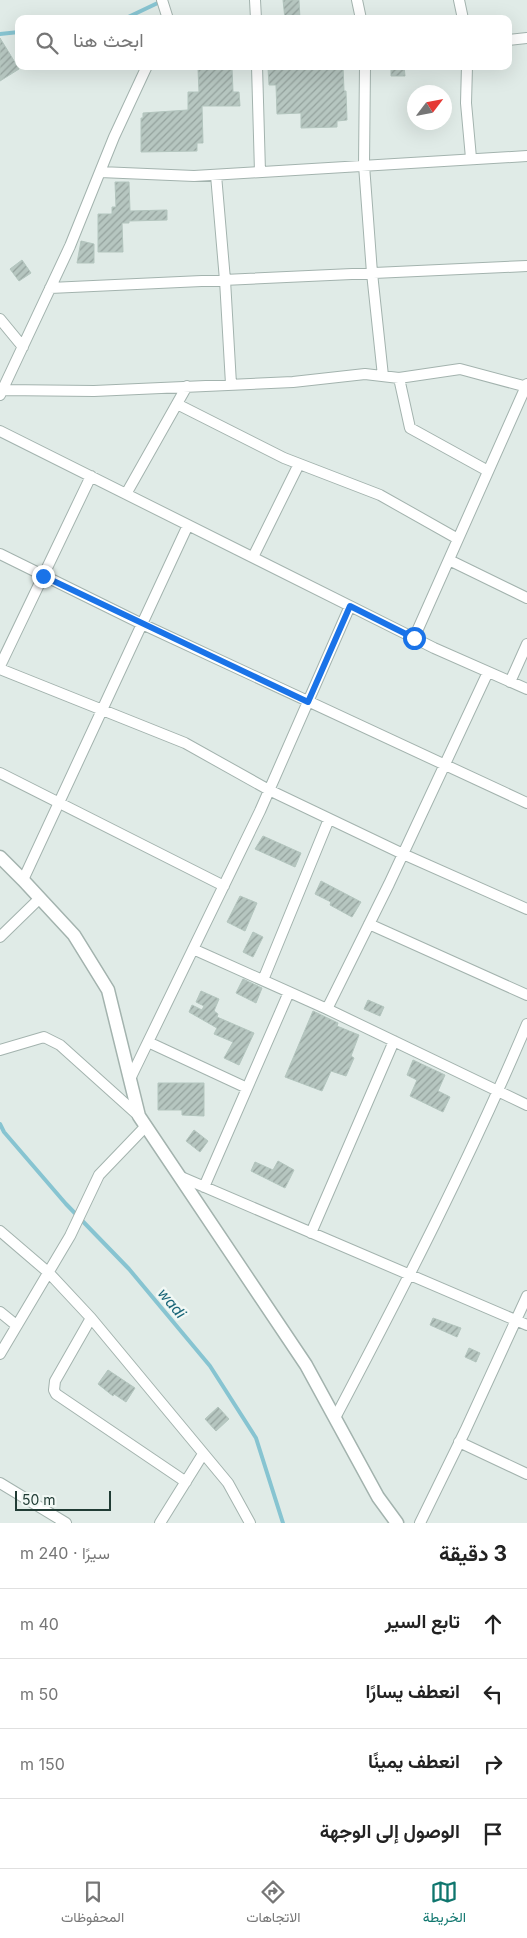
<!DOCTYPE html>
<html lang="ar">
<head>
<meta charset="utf-8">
<style>
  :root { --surface:#fff; --page:#f6f6f6; --text:#222; --muted:#767676; --line:#e0e0e0; --accent:#0f766e }
  body { margin:0; font-family:Inter,Vazirmatn,sans-serif; background:var(--page); color:var(--text); direction:rtl }
  .compass { position:absolute; left:407px; top:85px; width:45px; height:45px; border-radius:50%; background:var(--surface); box-shadow:0 5px 20px #0002; rotate:58deg }
  .scale { position:absolute; left:15px; bottom:12px; width:96px; box-sizing:border-box; padding-left:5px; border:2px solid #213c35; border-top:0; font-size:14px; line-height:18px; white-space:nowrap; color:#213c35; -webkit-text-stroke:4px #f1f8f5; paint-order:stroke }
  .stop { position:absolute; width:15px; height:15px; margin:-11px; border:4px solid #1a73e8; border-radius:50%; background:#fff }
  .stop.end { background:#1a73e8; border-color:#fff; box-shadow:0 1px 5px #0008 }
  .list { margin:0; padding:0; list-style:none }
  h2 { display:flex; justify-content:space-between; align-items:center; height:65px; margin:0; padding:0 20px; font-size:21px }
  h2 small { font-size:16px; font-weight:400; color:var(--muted) }
  .list li { display:grid; grid-template-columns:32px 1fr auto; gap:15px; align-items:center; box-sizing:border-box; height:70px; padding:0 20px; border-top:1px solid var(--line) }
  .list b { display:block; font-size:19px; white-space:nowrap }
  .list em { font-size:16px; font-style:normal; color:var(--muted) }
  .icon { flex:none; width:28px; height:28px; fill:none; stroke:currentColor; stroke-width:2; stroke-linecap:round; stroke-linejoin:round }
  .map { position:relative; flex:none; width:527px; height:1523px; overflow:hidden; direction:ltr }
  .search { position:absolute; background:var(--surface); box-shadow:0 5px 20px #0002; left:15px; right:15px; top:15px; height:55px; display:flex; align-items:center; gap:12px; box-sizing:border-box; padding:0 18px; border-radius:10px; color:var(--muted); font-size:19px }
  .sheet { height:345px; background:var(--surface) }
  nav { display:flex; justify-content:space-around; align-items:center; box-sizing:border-box; height:70px; border-top:1px solid var(--line); background:var(--surface); font-size:14px; color:var(--muted) }
  nav a { display:grid; justify-items:center; gap:2px }
  nav .on { color:var(--accent) }
  .map>svg:first-child { display:block }
</style>
</head>
<body>
<div class="map">
<svg width="527" height="1523" viewBox="0 0 527 1523">
  <defs>
    <pattern id="building-hatch" width="6" height="6" patternUnits="userSpaceOnUse" patternTransform="scale(1.25)"><rect width="6" height="6" fill="#b6c6c0"/><path d="M-1 1l2-2M0 6l6-6M5 7l2-2" fill="none" stroke="#94a29d"/></pattern>
  </defs>
  <rect width="100%" height="100%" fill="#e0ebe7"/>
  <g fill="none" stroke-linecap="round" stroke-linejoin="round">
    <!-- stream -->
    <path stroke="#87c4d1" stroke-width="4" d="M 124,19 L 162,1
      M 0,34 L 19,32
      M 0,1124 L 4,1132 L 66,1204 L 129,1269 L 210,1366 L 256,1438 L 283,1523"/>
  </g>
  <!-- building -->
  <path fill="url(#building-hatch)" stroke="#b3c5be" d="M 283,0 L 299,0 L 300,19 L 285,19 Z
    M 0,38 L 19,69 L 0,81 Z
    M 312,66 L 343,66 L 344,91 L 346,91 L 347,120 L 337,121 L 337,127 L 301,128 L 301,113 L 277,114 L 276,85 L 269,85 L 268,68 L 312,68 Z
    M 391,66 L 404,66 L 405,76 L 391,76 Z
    M 232,68 L 233,92 L 239,92 L 240,106 L 202,106 L 203,143 L 197,143 L 197,151 L 141,152 L 141,118 L 143,118 L 143,113 L 188,110 L 188,92 L 199,92 L 198,69 Z
    M 115,182 L 129,182 L 130,211 L 167,210 L 167,220 L 129,221 L 129,223 L 122,223 L 123,252 L 98,252 L 98,214 L 112,214 L 112,207 L 116,207 Z
    M 81,241 L 94,244 L 94,263 L 77,263 Z
    M 22,260 L 31,273 L 19,281 L 10,269 Z
    M 263,836 L 301,853 L 295,867 L 255,849 Z
    M 321,881 L 361,902 L 352,917 L 330,905 L 331,902 L 315,894 Z
    M 240,896 L 257,903 L 245,931 L 227,922 Z
    M 253,932 L 263,937 L 253,957 L 243,952 Z
    M 243,979 L 262,988 L 256,1003 L 236,993 Z
    M 201,991 L 219,999 L 214,1011 L 218,1014 L 217,1017 L 254,1033 L 239,1065 L 224,1058 L 233,1042 L 214,1034 L 217,1028 L 189,1012 L 192,1005 L 202,1010 L 204,1006 L 196,1002 Z
    M 368,1000 L 384,1007 L 380,1016 L 364,1009 Z
    M 313,1011 L 338,1023 L 337,1026 L 359,1035 L 351,1056 L 354,1058 L 346,1076 L 331,1071 L 322,1091 L 285,1077 Z
    M 413,1060 L 445,1075 L 438,1091 L 450,1097 L 443,1112 L 410,1096 L 417,1080 L 407,1075 Z
    M 158,1083 L 204,1083 L 204,1116 L 182,1115 L 182,1110 L 158,1110 Z
    M 194,1130 L 208,1141 L 200,1152 L 186,1141 Z
    M 278,1161 L 294,1170 L 285,1188 L 251,1171 L 255,1162 L 273,1170 Z
    M 433,1318 L 461,1328 L 457,1337 L 430,1325 Z
    M 469,1348 L 480,1353 L 476,1362 L 465,1357 Z
    M 108,1370 L 135,1388 L 126,1402 L 114,1394 L 113,1396 L 98,1384 Z
    M 218,1407 L 229,1419 L 216,1431 L 205,1419 Z"/>
  <g fill="none" stroke-linecap="round" stroke-linejoin="round">
    <defs>
      <path id="minor" d="M 162,0 L 168,19
        M 255,0 L 256,19
        M 357,0 L 361,19
        M 459,0 L 463,19
        M 508,40 L 527,38
        M 257,66 L 260,172
        M 365,66 L 364,165 L 372,273 L 383,376
        M 467,66 L 466,103 L 471,158
        M 100,172 L 194,176 L 527,156
        M 216,175 L 225,280 L 231,384
        M 50,288 L 527,266
        M 0,319 L 23,347
        M 399,378 L 410,428 L 488,471
        M 2,390 L 94,391 L 293,382 L 365,374 L 399,378 L 460,369 L 527,387
        M 0,395 L 70,246 L 114,137 L 147,66
        M 177,404 L 284,458 L 380,495 L 458,539
        M 0,431 L 434,648 L 527,689
        M 126,494 L 187,386
        M 0,554 L 142,624 L 527,803
        M 253,557 L 299,464
        M 449,560 L 527,598
        M 414,638 L 527,384
        M 0,666 L 91,476
        M 0,669 L 185,743 L 269,790 L 403,854 L 527,909
        M 510,682 L 527,644
        M 0,773 L 224,886
        M 23,880 L 188,525
        M 369,924 L 527,995
        M 0,937 L 40,898
        M 193,949 L 327,1009 L 527,1105
        M 263,980 L 329,819
        M 327,1009 L 389,884 L 488,672
        M 148,1042 L 247,1088
        M 0,1050 L 44,1037 L 60,1045 L 139,1116
        M 130,1079 L 260,811 L 350,606
        M 179,1176 L 527,1325
        M 204,1187 L 289,992
        M 0,1231 L 49,1273 L 91,1318 L 228,1483 L 250,1523
        M 311,1233 L 394,1041
        M 0,1312 L 16,1325
        M 91,1318 L 55,1381 L 54,1390 L 56,1394 L 186,1482
        M 0,1354 L 70,1236 L 99,1175 L 146,1126
        M 335,1418 C 403,1289 470,1159 527,1024
        M 459,1442 L 527,1474
        M 0,1483 L 66,1523
        M 160,1523 L 203,1454
        M 420,1523 L 465,1431 L 527,1296"/>
      <path id="tertiary" d="M 0,857 L 23,880 L 74,935 L 108,990 L 139,1116 L 306,1365 L 378,1497 L 397,1523"/>
    </defs>
    <!-- minor casing -->
    <use href="#minor" stroke="#a3b3ae" stroke-width="12"/>
    <!-- tertiary casing -->
    <use href="#tertiary" stroke="#a3b3ae" stroke-width="15"/>
    <!-- minor -->
    <use href="#minor" stroke="#fff" stroke-width="10"/>
    <!-- tertiary -->
    <use href="#tertiary" stroke="#fff" stroke-width="12"/>
  </g>
  <g fill="none" stroke-linecap="round" stroke-linejoin="round">
    <!-- route -->
    <path stroke="#1a73e8" stroke-width="6" d="M 43,576 L 308,702 L 350,606 L 414,638"/>
  </g>
  <g text-anchor="middle" dominant-baseline="central" stroke-width="5" stroke-linejoin="round" paint-order="stroke">
    <!-- water labels -->
    <g font-size="15" font-style="italic" fill="#1a6678" stroke="#f1f8f5">
      <text transform="translate(172 1303) rotate(50)">wadi</text>
    </g>
  </g>
</svg>
<svg class="compass" viewBox="-18 -18 36 36"><path d="M0-13l5 13h-10z" fill="#e53935"/><path d="M0 13l5-13h-10z" fill="#767676"/></svg>
<div class="scale">50 m</div>
<div class="stop" style="left:414px;top:638px"></div>
<div class="stop end" style="left:43px;top:576px"></div>
<div class="search"><svg class="icon" aria-label="search" viewBox="0 0 24 24"><circle cx="10" cy="10" r="6"/><path d="M15 15l6 6"/></svg>ابحث هنا</div>
</div>
<section class="sheet">
<h2>3 دقيقة<small>سيرًا · 240 m</small></h2>
<ul class="list">
<li><svg class="icon" aria-label="ahead" viewBox="0 0 24 24"><path d="M12 20V5M6 11l6-6 6 6"/></svg><div><b>تابع السير</b></div><em>40 m</em></li>
<li><svg class="icon" aria-label="left" viewBox="0 0 24 24"><path d="M17 20v-9H6M10 6l-5 5 5 5"/></svg><div><b>انعطف يسارًا</b></div><em>50 m</em></li>
<li><svg class="icon" aria-label="right" viewBox="0 0 24 24"><path d="M7 20v-9h11M14 6l5 5-5 5"/></svg><div><b>انعطف يمينًا</b></div><em>150 m</em></li>
<li><svg class="icon" aria-label="arrive" viewBox="0 0 24 24"><path d="M6 21V4h12l-3 4 3 4H6"/></svg><div><b>الوصول إلى الوجهة</b></div></li>
</ul>
</section>
<nav>
<a class="on"><svg class="icon" aria-label="map" viewBox="0 0 24 24"><path d="M3 6l6-2 6 2 6-2v14l-6 2-6-2-6 2zM9 4v14M15 6v14"/></svg>الخريطة</a>
<a><svg class="icon" aria-label="directions" viewBox="0 0 24 24"><path d="M12 3l9 9-9 9-9-9zM9 14v-3h6M13 9l2 2-2 2"/></svg>الاتجاهات</a>
<a><svg class="icon" aria-label="saved" viewBox="0 0 24 24"><path d="M7 4h10v16l-5-4-5 4z"/></svg>المحفوظات</a>
</nav>
</body>
</html>
